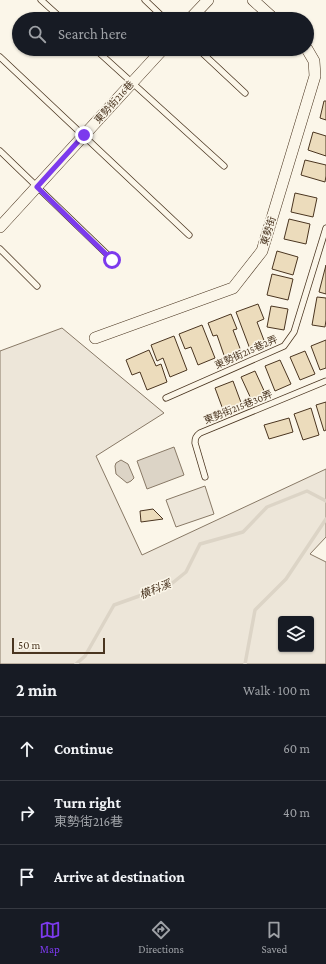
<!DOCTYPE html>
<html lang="en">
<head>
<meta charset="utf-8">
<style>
  :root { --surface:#171b24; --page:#242831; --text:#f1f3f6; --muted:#9ea1a6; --line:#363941; --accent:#7c3aed }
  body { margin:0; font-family:"Crimson Pro","Noto Sans TC",serif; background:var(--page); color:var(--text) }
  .controls { position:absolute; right:12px; bottom:12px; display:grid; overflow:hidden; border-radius:4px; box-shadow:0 1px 3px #0004 }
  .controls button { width:36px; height:36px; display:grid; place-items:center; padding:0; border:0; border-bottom:1px solid var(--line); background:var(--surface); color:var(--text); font:20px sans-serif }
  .scale { position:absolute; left:12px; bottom:10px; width:93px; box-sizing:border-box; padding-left:4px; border:2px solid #4a3520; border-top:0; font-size:11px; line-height:14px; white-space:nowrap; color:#4a3520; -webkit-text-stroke:3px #fbf6e9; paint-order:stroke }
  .stop { position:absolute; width:12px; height:12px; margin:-9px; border:3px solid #7c3aed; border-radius:50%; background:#fff }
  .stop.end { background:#7c3aed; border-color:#fff; box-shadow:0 1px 4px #0008 }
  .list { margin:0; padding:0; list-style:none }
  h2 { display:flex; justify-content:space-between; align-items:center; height:52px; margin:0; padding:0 16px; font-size:17px }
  h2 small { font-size:13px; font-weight:400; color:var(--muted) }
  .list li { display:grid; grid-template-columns:26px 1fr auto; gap:12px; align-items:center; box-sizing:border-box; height:64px; padding:0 16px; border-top:1px solid var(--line) }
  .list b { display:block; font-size:15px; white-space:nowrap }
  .list p { margin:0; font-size:13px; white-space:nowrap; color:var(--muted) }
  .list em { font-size:13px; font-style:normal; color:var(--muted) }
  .icon { flex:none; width:22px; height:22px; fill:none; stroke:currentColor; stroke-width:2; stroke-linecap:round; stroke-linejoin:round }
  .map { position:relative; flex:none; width:326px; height:664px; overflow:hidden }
  .search { position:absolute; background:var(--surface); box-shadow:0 1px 3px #0004; left:12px; right:12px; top:12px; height:44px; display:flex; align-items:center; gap:10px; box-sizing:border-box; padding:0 14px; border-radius:22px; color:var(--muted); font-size:15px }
  .sheet { height:244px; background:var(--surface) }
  nav { display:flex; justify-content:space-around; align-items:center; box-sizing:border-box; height:56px; border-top:1px solid var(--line); background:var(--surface); font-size:11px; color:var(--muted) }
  nav a { display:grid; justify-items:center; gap:2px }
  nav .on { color:var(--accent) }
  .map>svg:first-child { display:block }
</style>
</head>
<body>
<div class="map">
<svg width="326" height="664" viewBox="0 0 326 664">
  <rect width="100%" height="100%" fill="#fbf6e9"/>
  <!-- green -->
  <path fill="#ede6d9" stroke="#887966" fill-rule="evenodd" d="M 62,328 L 164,413 L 96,456 L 142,555 L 326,469 L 326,537 L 310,554 L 326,562 L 326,664 L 0,664 L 0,351 ZM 281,619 L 311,619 L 311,649 L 281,649 Z
    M 205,486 L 214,514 L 176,527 L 166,500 Z"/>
  <!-- water -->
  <path fill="#dcd4c6" stroke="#887966" d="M 174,447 L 184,475 L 147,489 L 137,461 Z
    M 121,460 L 128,464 L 134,478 L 131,481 L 127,483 L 116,474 L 115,466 L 116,463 Z"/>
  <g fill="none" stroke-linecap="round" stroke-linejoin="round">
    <!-- stream -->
    <path stroke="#dcd4c6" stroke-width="3.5" d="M 76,664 L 85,656 L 114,605 L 170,585 L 186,572 L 200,544 L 243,532 L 267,507 L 307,491 L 326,501
      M 245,664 L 255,610 L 286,579 L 326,519"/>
  </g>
  <!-- building -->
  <path fill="#ecdcbc" stroke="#4a3520" d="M 324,101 L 326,101 L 326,120 L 320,118 Z
    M 313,132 L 326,136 L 326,156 L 308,150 Z
    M 305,160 L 326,165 L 326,176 L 325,182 L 301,175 Z
    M 295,193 L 317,198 L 313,217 L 291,212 Z
    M 289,219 L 310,224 L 306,244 L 284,239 Z
    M 277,251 L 298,257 L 293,275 L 272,269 Z
    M 326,265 L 326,294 L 319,292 Z
    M 272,274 L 293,279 L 288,300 L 267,295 Z
    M 317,297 L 326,298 L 326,320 L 325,327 L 312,325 Z
    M 258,304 L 264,319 L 257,322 L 265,343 L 250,349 L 236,312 Z
    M 271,306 L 288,309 L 284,330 L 267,327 Z
    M 231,314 L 237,329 L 233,330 L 241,351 L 225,358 L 217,335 L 213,336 L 208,323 Z
    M 202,325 L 215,358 L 198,365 L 191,347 L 185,349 L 179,334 Z
    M 174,336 L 187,370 L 170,377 L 163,358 L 157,361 L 151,345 Z
    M 326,340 L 326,368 L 320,370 L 311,346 Z
    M 149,350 L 156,366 L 161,364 L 167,382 L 147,390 L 140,372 L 132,375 L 126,360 Z
    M 305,351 L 315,374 L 300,380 L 290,357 Z
    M 280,360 L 291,384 L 275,391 L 265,366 Z
    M 255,371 L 266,395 L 252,401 L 241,377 Z
    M 233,381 L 243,408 L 225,415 L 215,388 Z
    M 326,402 L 326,430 L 324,431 L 316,405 Z
    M 311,408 L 319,435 L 303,440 L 294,414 Z
    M 289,418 L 293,432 L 269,439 L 264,425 Z
    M 153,509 L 163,519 L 141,522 L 140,511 Z"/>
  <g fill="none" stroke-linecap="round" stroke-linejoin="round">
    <defs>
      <path id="service" d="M 41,0 L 62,19
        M 145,0 L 165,19
        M 95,49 L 224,166
        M 198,49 L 245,93
        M 0,57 L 189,235
        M 0,151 L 112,259
        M 0,249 L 37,286
        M 166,398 L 284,346 L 294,332 L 326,228
        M 205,477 L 195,443 C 195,438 196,436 200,433 L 326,381"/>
      <path id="minor" d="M 253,0 L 274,19
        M 190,19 L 208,0
        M 0,227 L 163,49
        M 95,338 L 233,288 L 262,251 L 315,76 L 314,61 L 307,49"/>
    </defs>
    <!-- service casing -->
    <use href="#service" stroke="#4a3520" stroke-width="7"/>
    <!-- minor casing -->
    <use href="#minor" stroke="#4a3520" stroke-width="12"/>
    <!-- service -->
    <use href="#service" stroke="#fbf6e9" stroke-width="5.5"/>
    <!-- minor -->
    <use href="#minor" stroke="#fbf6e9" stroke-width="11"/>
  </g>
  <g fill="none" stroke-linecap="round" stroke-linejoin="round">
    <!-- route -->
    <path stroke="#7c3aed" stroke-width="5" d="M 84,135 L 37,187 L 112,260"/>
  </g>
  <g text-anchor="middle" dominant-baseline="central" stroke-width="3" stroke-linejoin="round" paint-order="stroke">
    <!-- street labels -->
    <g font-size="10" fill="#4a3520" stroke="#fbf6e9">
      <text transform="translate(114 102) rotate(-48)">東勢街216巷</text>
      <text transform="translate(268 231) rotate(-73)">東勢街</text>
      <text transform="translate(246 352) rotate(-24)">東勢街215巷2弄</text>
      <text transform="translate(238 407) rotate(-22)">東勢街215巷30弄</text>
    </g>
    <!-- water labels -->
    <g font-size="11" font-style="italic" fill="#4a3520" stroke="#fbf6e9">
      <text transform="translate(155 589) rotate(-22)">橫科溪</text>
    </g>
  </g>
</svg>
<div class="controls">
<button><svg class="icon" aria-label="layers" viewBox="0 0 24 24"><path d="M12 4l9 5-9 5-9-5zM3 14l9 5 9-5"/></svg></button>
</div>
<div class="scale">50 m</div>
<div class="stop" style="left:112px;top:260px"></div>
<div class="stop end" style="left:84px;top:135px"></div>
<div class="search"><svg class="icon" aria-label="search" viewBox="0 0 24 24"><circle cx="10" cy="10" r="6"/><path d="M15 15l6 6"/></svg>Search here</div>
</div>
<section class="sheet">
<h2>2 min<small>Walk · 100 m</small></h2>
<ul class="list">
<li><svg class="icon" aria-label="ahead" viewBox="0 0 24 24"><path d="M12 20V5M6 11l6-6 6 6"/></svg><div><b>Continue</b></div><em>60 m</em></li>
<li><svg class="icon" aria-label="right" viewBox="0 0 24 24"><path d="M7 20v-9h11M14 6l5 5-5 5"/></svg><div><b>Turn right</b><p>東勢街216巷</p></div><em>40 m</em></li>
<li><svg class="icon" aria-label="arrive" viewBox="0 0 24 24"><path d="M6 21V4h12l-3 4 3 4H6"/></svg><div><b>Arrive at destination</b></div></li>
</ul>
</section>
<nav>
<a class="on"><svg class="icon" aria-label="map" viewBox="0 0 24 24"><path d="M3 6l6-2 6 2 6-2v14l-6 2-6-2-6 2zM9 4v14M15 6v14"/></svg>Map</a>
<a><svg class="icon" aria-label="directions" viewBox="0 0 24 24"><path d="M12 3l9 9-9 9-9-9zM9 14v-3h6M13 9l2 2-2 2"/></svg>Directions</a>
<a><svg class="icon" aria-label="saved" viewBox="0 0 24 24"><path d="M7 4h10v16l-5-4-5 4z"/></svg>Saved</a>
</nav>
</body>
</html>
